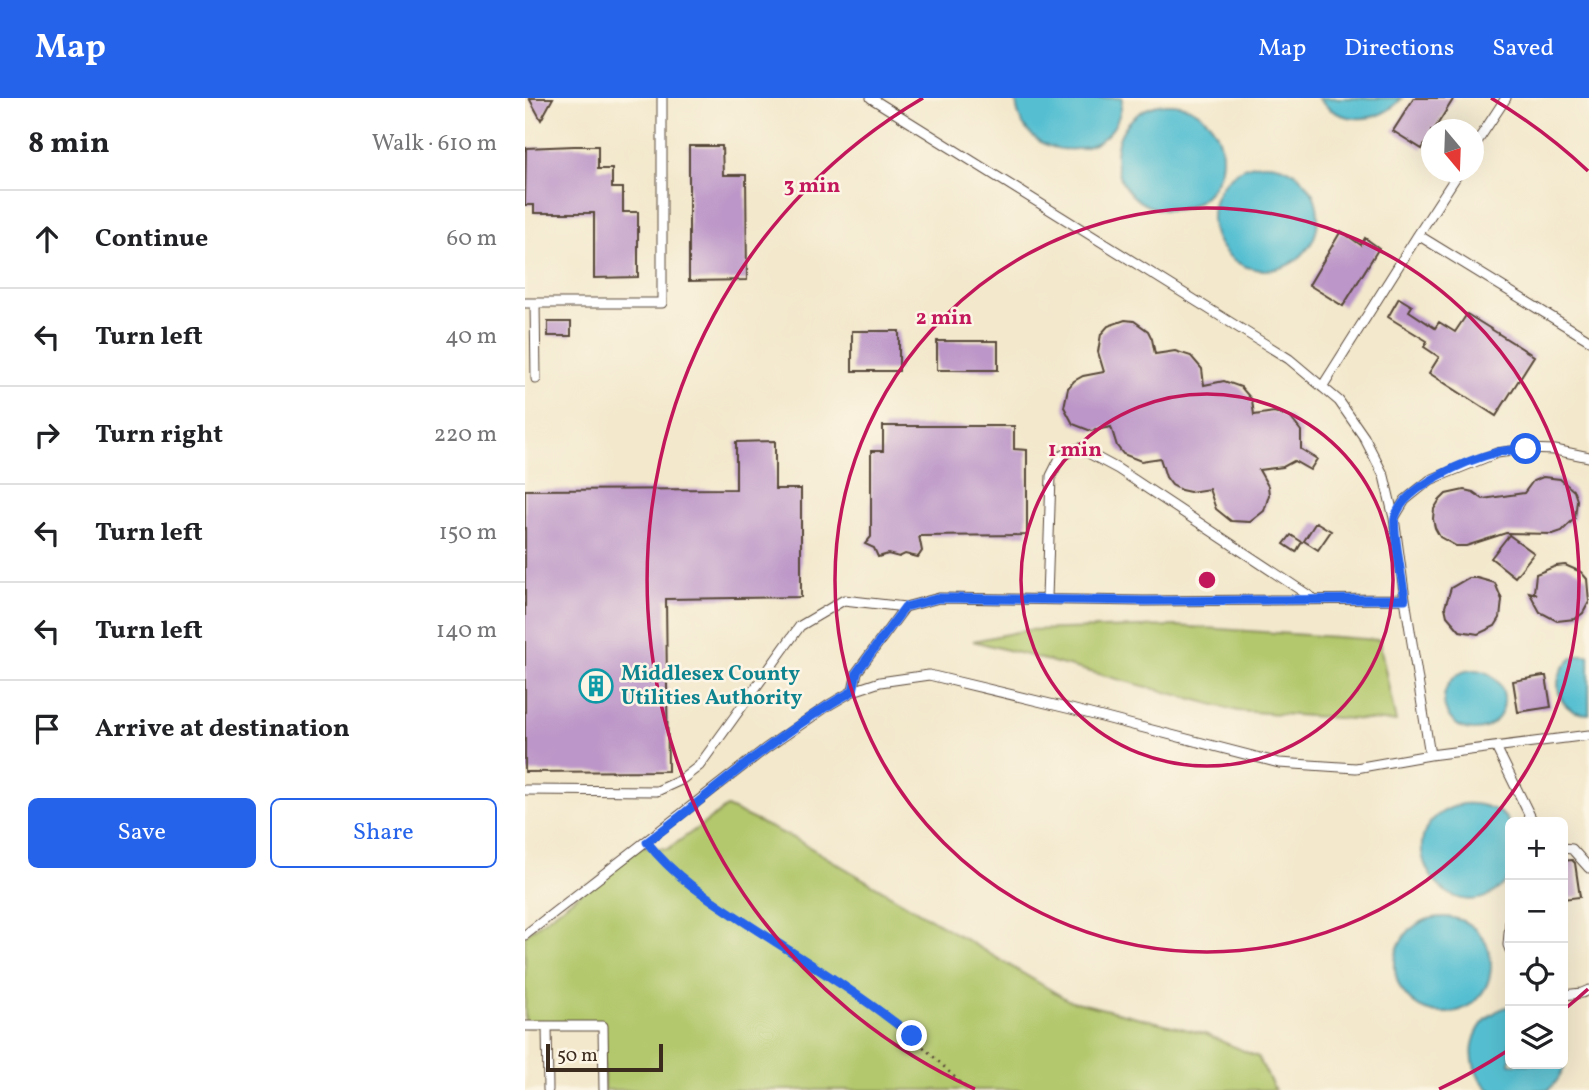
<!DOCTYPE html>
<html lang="en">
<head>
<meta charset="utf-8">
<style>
  :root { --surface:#fff; --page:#f6f6f6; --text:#202124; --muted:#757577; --line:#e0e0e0; --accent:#2563eb }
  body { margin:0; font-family:Vollkorn,serif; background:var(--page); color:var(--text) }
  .controls { position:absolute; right:21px; bottom:21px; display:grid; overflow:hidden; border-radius:10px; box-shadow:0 7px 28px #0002 }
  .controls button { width:63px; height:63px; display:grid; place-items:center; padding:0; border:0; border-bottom:2px solid var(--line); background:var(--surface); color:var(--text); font:35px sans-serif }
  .compass { position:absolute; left:896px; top:21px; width:63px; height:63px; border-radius:50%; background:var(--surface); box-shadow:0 7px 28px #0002; rotate:161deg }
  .scale { position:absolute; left:21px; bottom:18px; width:117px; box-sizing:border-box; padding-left:7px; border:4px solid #3b2a1e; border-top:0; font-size:19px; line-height:24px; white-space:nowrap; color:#3b2a1e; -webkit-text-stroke:5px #fcf5e5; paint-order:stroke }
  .stop { position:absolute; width:21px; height:21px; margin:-16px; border:5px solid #2563eb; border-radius:50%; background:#fff }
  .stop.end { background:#2563eb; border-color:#fff; box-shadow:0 2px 7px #0008 }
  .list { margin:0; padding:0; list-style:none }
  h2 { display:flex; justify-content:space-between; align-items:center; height:91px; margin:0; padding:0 28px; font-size:30px }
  h2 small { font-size:23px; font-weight:400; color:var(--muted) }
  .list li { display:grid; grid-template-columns:46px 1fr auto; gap:21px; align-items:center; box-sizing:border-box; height:98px; padding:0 28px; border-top:2px solid var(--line) }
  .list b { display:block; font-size:26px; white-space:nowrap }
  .list em { font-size:23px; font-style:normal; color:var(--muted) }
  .actions { display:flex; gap:14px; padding:21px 28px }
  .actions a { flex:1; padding:16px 0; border:2px solid var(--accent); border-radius:10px; text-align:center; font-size:24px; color:var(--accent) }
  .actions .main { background:var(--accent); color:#fff }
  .icon { flex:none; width:38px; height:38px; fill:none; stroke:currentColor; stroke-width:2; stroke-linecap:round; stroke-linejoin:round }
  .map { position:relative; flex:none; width:1064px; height:992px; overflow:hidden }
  header { display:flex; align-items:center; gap:42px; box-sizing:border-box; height:98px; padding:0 35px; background:var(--accent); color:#fff }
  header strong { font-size:33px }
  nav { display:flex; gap:38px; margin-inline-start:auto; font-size:24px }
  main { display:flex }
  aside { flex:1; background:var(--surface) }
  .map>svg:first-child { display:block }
</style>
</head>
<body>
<header>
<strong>Map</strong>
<nav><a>Map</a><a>Directions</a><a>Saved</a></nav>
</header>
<main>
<aside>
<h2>8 min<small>Walk · 610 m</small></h2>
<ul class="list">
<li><svg class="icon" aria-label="ahead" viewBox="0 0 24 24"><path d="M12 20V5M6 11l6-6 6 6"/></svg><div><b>Continue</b></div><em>60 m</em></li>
<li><svg class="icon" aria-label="left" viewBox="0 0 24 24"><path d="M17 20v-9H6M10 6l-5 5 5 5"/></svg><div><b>Turn left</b></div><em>40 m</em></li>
<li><svg class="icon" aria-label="right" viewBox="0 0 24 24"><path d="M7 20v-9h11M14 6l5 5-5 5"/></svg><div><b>Turn right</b></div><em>220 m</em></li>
<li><svg class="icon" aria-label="left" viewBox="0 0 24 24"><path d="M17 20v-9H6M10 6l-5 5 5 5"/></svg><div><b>Turn left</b></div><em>150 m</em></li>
<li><svg class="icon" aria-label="left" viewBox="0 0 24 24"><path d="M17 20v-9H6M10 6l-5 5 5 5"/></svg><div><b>Turn left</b></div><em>140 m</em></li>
<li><svg class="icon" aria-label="arrive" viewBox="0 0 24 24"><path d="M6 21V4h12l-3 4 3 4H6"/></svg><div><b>Arrive at destination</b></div></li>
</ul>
<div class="actions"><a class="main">Save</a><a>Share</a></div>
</aside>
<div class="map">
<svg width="1064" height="992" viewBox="0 0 1064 992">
  <rect width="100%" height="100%" fill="#fcf5e5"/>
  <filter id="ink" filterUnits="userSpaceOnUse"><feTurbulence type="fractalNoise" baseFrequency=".0143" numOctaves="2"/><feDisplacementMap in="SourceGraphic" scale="14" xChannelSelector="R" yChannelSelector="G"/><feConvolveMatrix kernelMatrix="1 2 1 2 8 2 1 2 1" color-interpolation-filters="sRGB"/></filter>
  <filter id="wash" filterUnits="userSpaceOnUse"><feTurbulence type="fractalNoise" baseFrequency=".00686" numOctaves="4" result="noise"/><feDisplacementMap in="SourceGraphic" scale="28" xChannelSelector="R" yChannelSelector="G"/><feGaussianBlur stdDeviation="1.57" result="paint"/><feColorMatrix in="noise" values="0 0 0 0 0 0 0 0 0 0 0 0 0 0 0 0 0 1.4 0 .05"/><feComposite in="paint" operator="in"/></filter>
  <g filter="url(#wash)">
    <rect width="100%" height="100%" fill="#f3e8cc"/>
    <!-- green -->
    <path fill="#b3c86d" stroke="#777946" stroke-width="2" d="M 652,528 L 854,542 L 871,624 L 713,613 L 448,543 L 502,532 Z
      M 202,709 L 272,742 L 543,902 L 680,936 L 733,959 L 750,992 L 79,992 L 78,929 L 0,928 L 0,837 L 117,748 L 143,751 Z"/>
    <!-- water -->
    <path fill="#55bfd1" stroke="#487478" stroke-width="2" d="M 491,0 L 597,0 C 595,69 493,68 491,0 Z
      M 793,0 L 877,0 C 853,27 816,27 793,0 Z
      M591 59a53 53 0 1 1 106 0a53 53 0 1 1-106 0Z
      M687 119a53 53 0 1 1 106 0a53 53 0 1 1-106 0Z
      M 1054,557 L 1064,557 L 1064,616 C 1028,617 1022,570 1054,557 Z
      M919 602a30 30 0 1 1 60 0a30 30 0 1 1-60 0Z
      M 938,706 C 953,705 980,710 985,728 C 989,739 985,765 985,778 C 931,853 845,729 938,706 Z
      M870 867a48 48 0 1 1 96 0a48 48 0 1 1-96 0Z
      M 985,908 L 985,966 L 1038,966 L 1038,935 L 1039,938 C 1044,959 1040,978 1023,992 L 965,992 C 934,965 946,918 985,908 Z"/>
    <g id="blocks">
      <!-- building -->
      <path fill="#bc96c8" d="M 4,0 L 28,0 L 16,22 Z
        M 889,0 L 929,0 L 909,32 L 906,32 L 906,36 L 897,51 L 868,33 Z
        M 49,48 L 73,48 L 73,71 L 87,71 L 87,90 L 98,90 L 98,114 L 113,114 L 113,179 L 69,180 L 69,115 L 9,115 L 9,107 L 0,107 L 1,50 Z
        M 164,48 L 197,48 L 198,77 L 221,77 L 222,182 L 164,183 Z
        M 816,133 L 836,147 L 840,140 L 854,150 L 818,208 L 784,187 Z
        M 874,200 L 887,208 L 884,213 L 910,230 L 914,224 L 930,234 L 942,216 L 1009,258 L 971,318 L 904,275 L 914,259 L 899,249 L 902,243 L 863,219 Z
        M 600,222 L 609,223 L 623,233 L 627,241 L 630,256 L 650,253 L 666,258 L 677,271 L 679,287 L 699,283 L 716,289 L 727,302 L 729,317 L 749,314 L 765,319 L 776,333 L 776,351 L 792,361 L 785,372 L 769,363 L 758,369 L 734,372 L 743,388 L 744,397 L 739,413 L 725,424 L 706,423 L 691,411 L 684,391 L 665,394 L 656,392 L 647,387 L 641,379 L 635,360 L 616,363 L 598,356 L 592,348 L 586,329 L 566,333 L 548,326 L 539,309 L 543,290 L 549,283 L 558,278 L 579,274 L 573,254 L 576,236 L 583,228 Z
        M 23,224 L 46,224 L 46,238 L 23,238 Z
        M 327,233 L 374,233 L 374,273 L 327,273 Z
        M 412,243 L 473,243 L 473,272 L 412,272 Z
        M 358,328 L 489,328 L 489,351 L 502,352 L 502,437 L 394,438 L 397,453 L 393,459 L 380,456 L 374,459 L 363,456 L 353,459 L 349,450 L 340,446 L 346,439 L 346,353 L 358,353 Z
        M 250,343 L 250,391 L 276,391 L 276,499 L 141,501 L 143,673 L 0,674 L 0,392 L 211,391 L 211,344 Z
        M 1018,379 L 1035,381 L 1049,393 L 1052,402 L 1050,420 L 1037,433 L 1028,436 L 981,435 L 941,448 L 931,448 L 915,439 L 910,430 L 908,421 L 909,411 L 914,403 L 921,396 L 939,392 L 948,394 L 958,401 L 999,395 L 1008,383 Z
        M 791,424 L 806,433 L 793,452 L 779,443 Z
        M 766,437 L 777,444 L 771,454 L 759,446 Z
        M 984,437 L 1009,455 L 990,479 L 966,460 Z
        M 1040,467 L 1056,474 L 1062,481 L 1064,504 L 1058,515 L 1050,521 L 1032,523 L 1015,514 L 1004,494 L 1012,496 L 1009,494 L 1011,476 L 1031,468 Z
        M 943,480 L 952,480 L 970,485 L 977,502 L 975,520 L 970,528 L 953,536 L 935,533 L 922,518 L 920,509 L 926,490 Z
        M 1018,578 L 1021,578 L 1026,609 L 993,614 L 988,583 Z
        M 1047,762 L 1050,765 L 1055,799 L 1038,801 L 1038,763 Z"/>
    </g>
  </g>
  <g filter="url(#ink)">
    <use href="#blocks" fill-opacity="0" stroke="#574638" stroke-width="2"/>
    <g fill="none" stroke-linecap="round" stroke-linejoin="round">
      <defs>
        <path id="service" d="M 346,0 L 764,261 L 814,303 L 839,339 L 859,378 L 869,420
          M 948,50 L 981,0
          M 934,74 L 893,137 L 1064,242
          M 0,205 L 137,205 L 137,0
          M 10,205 L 11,281
          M 797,289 L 893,137
          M 522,500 L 526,378 L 536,358 L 554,350 L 593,371 L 786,499
          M 880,501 L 869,420 L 880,402 L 905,382 L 972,355 L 1001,351 L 1030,352 L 1064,359
          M 328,593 L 332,574 L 380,509 L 414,500 L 619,503 L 880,501 L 905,657
          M 971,649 L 1008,724
          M 0,692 L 132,693 L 156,682 L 174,668 L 275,528 L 319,502 L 380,509
          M 1038,750 L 1047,751 L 1064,770
          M 985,823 L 983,847 L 985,852
          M 0,837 L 240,651 L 304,607 L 328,593 L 355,584 L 404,577 L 546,611 L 754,665 L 831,670 L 905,657 L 1064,637
          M 1038,897 L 1057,895 L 1064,892
          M 0,928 L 78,928 L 79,992
          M 22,928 L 23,992"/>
      </defs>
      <!-- service casing -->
      <use href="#service" stroke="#574638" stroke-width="11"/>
      <!-- path -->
      <path stroke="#574638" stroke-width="2.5" stroke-dasharray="2 5" stroke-linecap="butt" d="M 128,751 L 164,787 L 350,908 L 387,938 L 443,992"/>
      <!-- service -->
      <use href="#service" stroke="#fff" stroke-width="9"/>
    </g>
  </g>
  <g fill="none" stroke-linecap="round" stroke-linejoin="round" filter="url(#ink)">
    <!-- route -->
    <path stroke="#2563eb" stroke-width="9" d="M 387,938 C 339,899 287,867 235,834 C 194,807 152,783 122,744 C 190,693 253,634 328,593 L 332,574 L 380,509 L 414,500 L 620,503 L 880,501 C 878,487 867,429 870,420 C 878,388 945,361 973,354 C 982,352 992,352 1001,351"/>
  </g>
  <!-- distance rings -->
  <g fill="none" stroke="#c2185b" stroke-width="3.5">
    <circle cx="682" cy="482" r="186"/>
    <circle cx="682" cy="482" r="372"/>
    <path d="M1063 891A559 559 0 0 1 1041 910M982 953A559 559 0 0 1 914 991M450 991A559 559 0 0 1 398 0M966 0A559 559 0 0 1 1063 73"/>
  </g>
  <!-- icons -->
  <defs>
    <symbol id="building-ring" viewBox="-11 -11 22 22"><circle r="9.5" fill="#fcf5e5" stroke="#0f9aa8" stroke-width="1.5"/><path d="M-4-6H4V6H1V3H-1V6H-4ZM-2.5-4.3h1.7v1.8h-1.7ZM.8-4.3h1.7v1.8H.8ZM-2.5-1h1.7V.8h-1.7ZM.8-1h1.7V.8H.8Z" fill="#0f9aa8"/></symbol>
  </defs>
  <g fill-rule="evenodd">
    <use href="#building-ring" x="52" y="569" width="38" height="38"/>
  </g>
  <g text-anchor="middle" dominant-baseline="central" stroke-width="5" stroke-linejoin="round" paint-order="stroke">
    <!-- culture labels -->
    <g font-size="21" font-weight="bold" fill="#0d838f" stroke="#fcf5e5" text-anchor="start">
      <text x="96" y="576">Middlesex County<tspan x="96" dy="24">Utilities Authority</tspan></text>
    </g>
  </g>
  <circle cx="682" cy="482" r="10" fill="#c2185b" stroke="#fcf5e5" stroke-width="3.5"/>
  <g font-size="21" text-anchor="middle" font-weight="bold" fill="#c2185b" stroke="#fcf5e5" stroke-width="5" stroke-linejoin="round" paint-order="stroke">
    <text x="287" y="94">3 min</text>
    <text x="419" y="226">2 min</text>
    <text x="550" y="358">1 min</text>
  </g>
</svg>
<div class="controls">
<button>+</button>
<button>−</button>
<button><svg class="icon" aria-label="locate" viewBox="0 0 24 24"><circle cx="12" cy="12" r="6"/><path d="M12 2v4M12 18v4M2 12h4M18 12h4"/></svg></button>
<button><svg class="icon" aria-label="layers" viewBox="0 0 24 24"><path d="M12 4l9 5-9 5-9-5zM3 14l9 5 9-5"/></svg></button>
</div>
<svg class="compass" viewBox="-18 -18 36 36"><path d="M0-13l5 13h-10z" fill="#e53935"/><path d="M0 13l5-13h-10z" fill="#757577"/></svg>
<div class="scale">50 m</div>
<div class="stop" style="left:1001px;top:351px"></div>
<div class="stop end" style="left:387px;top:938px"></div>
</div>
</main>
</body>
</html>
